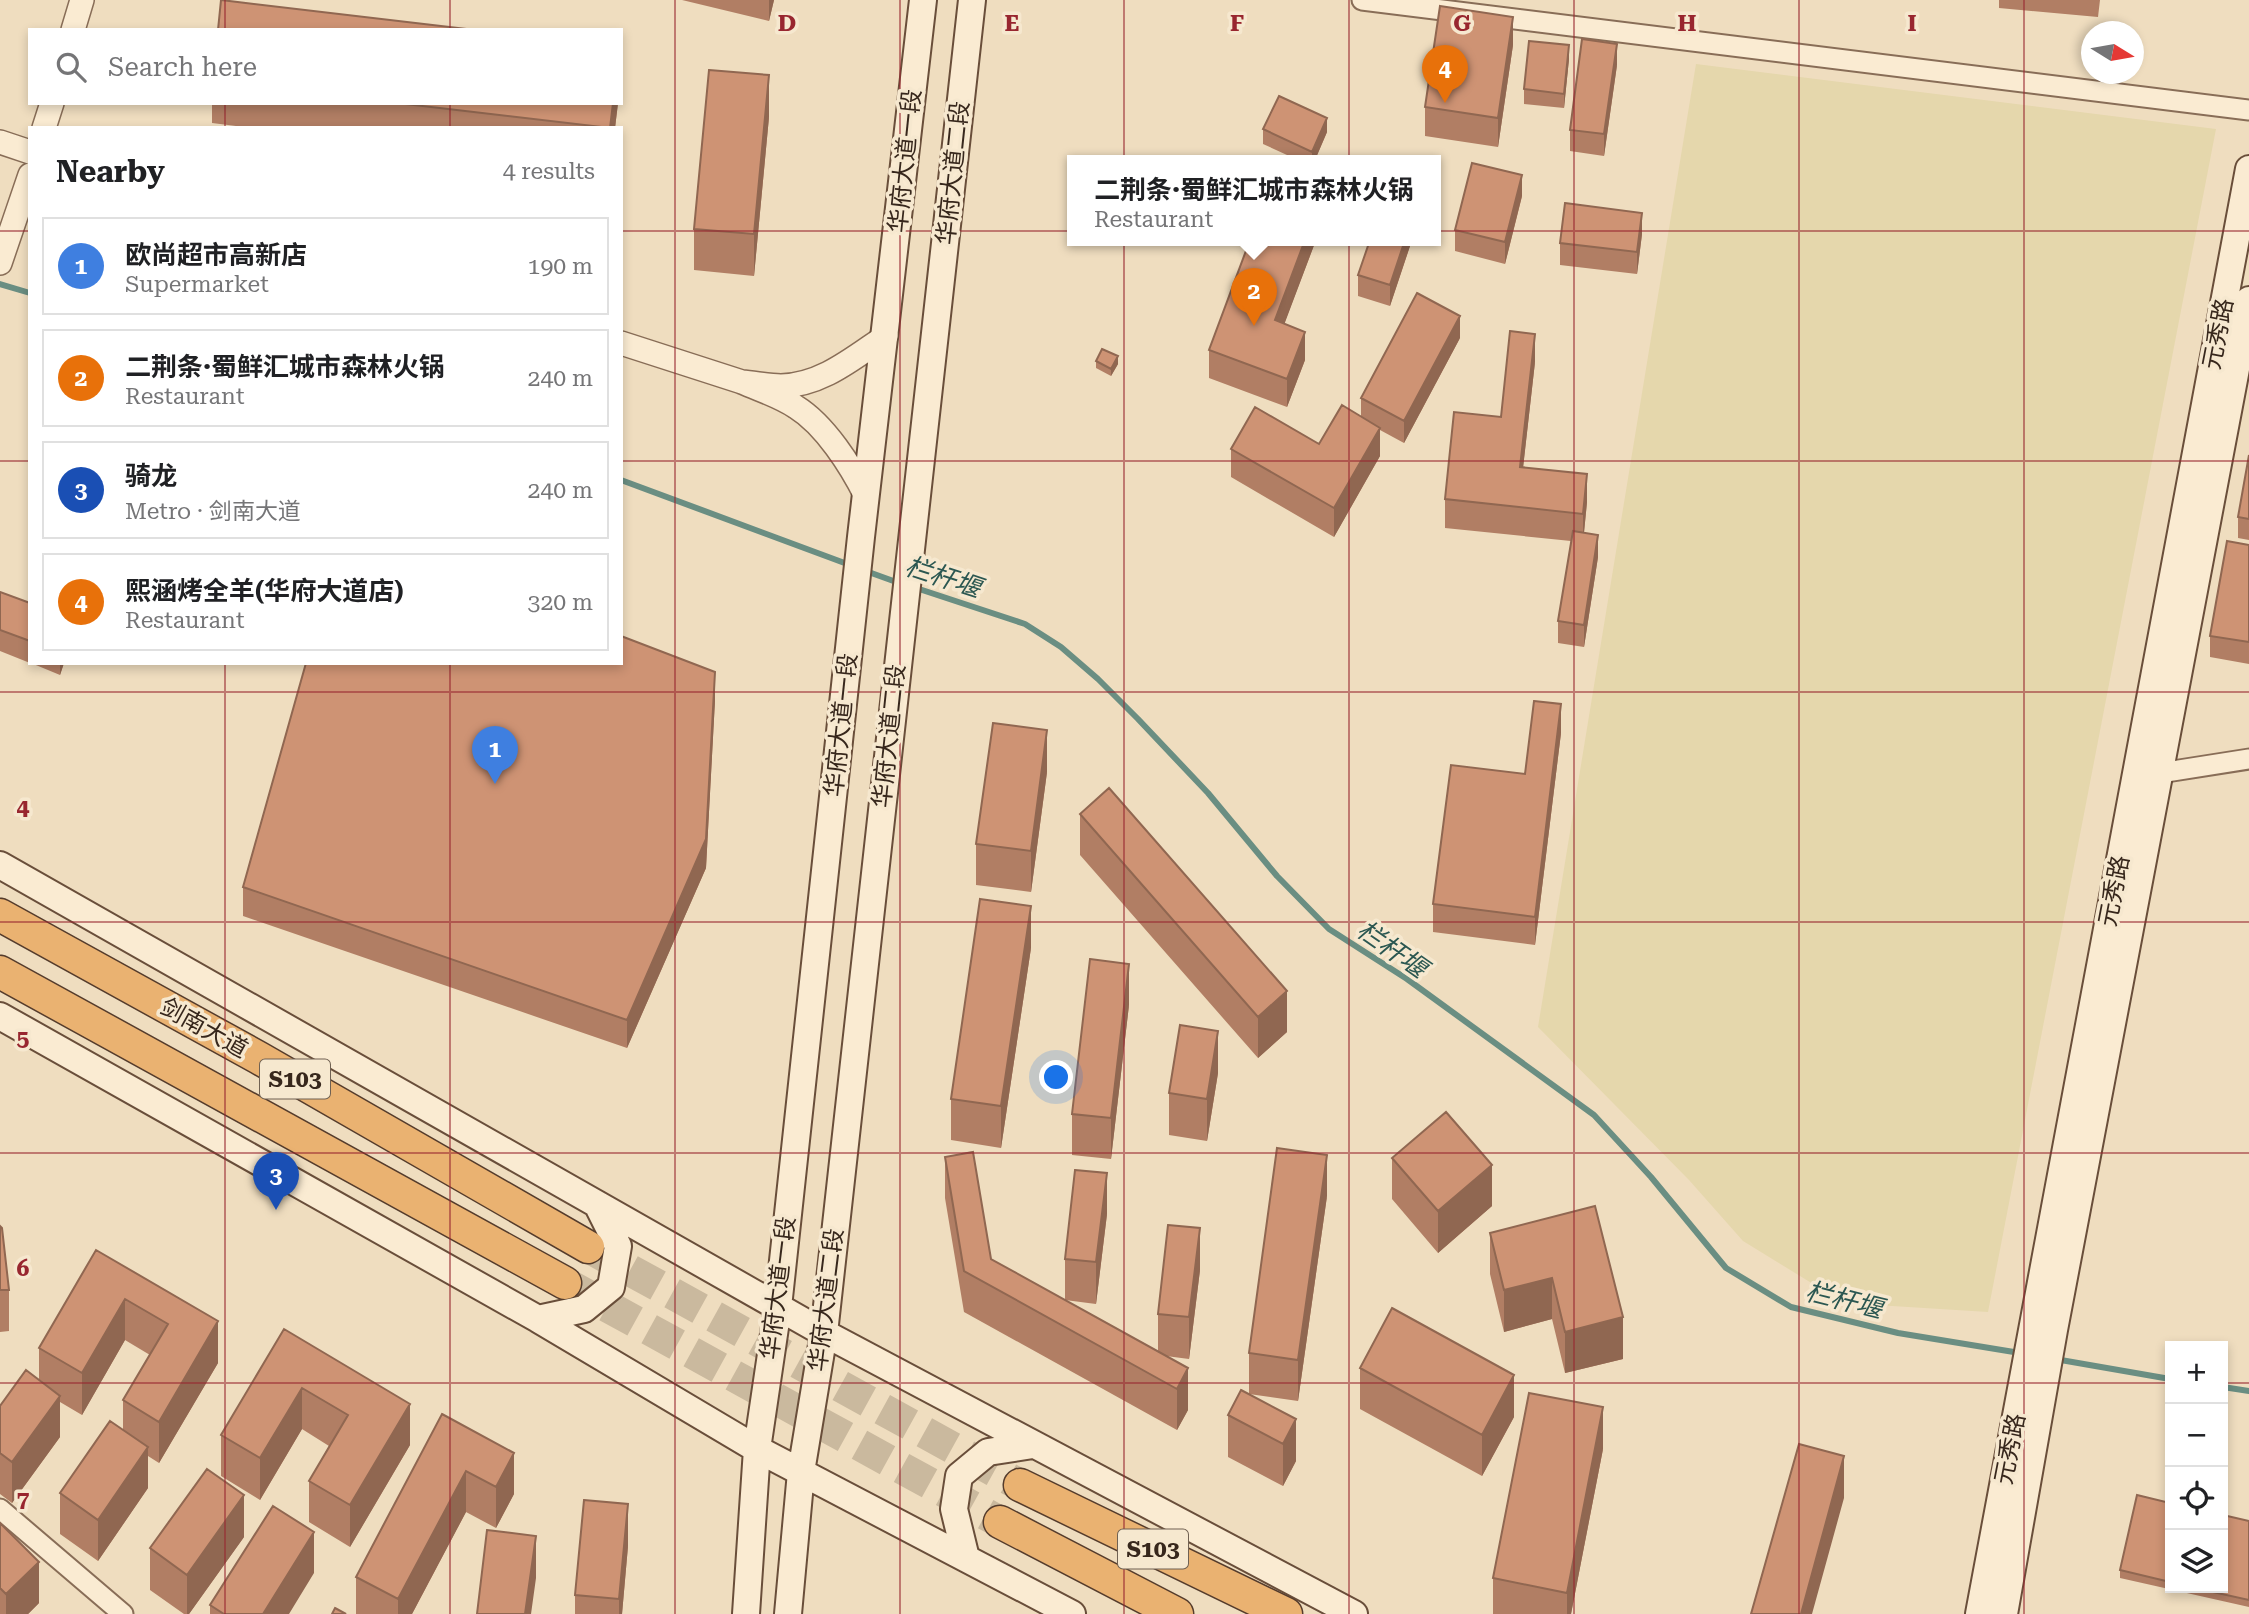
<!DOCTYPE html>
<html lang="en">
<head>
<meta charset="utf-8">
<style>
  :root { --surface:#fff; --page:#f6f6f6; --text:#202124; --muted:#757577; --line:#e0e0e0; --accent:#ea580c }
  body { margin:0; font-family:"Roboto Serif","Noto Sans SC",serif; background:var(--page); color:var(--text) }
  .controls { position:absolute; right:21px; bottom:21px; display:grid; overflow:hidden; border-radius:0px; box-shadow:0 4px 10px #0003 }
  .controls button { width:63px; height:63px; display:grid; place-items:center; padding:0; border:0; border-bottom:2px solid var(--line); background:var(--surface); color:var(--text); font:35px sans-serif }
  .compass { position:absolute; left:2081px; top:21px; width:63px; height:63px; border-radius:50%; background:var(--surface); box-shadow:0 4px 10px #0003; rotate:101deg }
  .you { position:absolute; left:1057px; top:1078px; width:24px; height:24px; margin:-18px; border:5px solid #fff; border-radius:50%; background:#1a73e8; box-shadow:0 0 0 10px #1a73e833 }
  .badge { display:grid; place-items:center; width:46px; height:46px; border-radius:50%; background:var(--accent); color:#fff; font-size:23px; font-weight:700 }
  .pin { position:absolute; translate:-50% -58px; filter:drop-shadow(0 2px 4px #0008) }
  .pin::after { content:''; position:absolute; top:37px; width:24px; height:21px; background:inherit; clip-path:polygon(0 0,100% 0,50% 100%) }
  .popup { position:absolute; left:1067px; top:155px; width:374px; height:91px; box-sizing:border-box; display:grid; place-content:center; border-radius:0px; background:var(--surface); filter:drop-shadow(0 2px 5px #0005); font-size:23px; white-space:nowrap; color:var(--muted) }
  .popup b { font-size:26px; color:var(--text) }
  .popup::after { content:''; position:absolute; left:50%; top:100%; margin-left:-14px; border:14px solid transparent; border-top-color:var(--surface) }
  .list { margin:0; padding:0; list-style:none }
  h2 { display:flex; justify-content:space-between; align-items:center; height:91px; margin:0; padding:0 28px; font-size:30px }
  h2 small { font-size:23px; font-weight:400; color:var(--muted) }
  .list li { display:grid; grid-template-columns:46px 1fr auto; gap:21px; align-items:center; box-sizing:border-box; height:98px; margin:0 14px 14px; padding:0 14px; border:2px solid var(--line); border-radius:0px }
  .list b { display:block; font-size:26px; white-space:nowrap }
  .list p { margin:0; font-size:23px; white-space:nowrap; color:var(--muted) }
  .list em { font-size:23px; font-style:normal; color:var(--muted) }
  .icon { flex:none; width:38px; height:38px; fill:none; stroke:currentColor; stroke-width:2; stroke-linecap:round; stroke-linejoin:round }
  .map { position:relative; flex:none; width:2249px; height:1614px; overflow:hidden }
  .search { position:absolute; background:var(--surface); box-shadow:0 4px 10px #0003; left:28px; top:28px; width:595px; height:77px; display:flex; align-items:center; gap:18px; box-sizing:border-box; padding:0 24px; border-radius:0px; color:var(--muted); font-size:26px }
  .panel { position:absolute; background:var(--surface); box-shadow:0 4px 10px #0003; left:28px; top:126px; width:595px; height:539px; border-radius:0px }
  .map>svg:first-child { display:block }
</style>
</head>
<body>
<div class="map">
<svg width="2249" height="1614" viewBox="0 0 2249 1614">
  <rect width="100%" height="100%" fill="#efddbf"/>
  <!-- farmland -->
  <path fill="#e5d7ac" d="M 1696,64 L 2216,129 L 1988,1312 L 1844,1303 L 1743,1241 L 1689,1180 L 1538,1027 Z"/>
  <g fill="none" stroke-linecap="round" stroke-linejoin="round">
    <!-- stream -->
    <path stroke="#6a8e82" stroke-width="6" d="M 0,284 L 30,293
      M 621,480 L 850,565
      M 863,570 L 899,583
      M 913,587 L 1025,624 L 1061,647 L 1098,679 L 1138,719 L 1208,793 L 1277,876 L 1329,929 L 1407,979 L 1594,1115 L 1651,1177 L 1726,1268 L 1791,1307 L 1898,1333 L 2020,1353
      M 2055,1359 L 2170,1379
      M 2223,1387 L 2249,1391"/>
    <!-- trunk-tunnel -->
    <path stroke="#cab99e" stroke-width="32" stroke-dasharray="32 16" stroke-linecap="butt" d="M 588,1247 L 1020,1485
      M 565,1283 L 1000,1522"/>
    <defs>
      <path id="minor" d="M 1362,0 L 2249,110
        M 2150,771 L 2160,773 L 2249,759
        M 0,1509 L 123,1614"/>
      <path id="tertiary" d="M 73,30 L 82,0
        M 44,128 L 52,103
        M 0,142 L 30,152
        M 0,263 L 30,175
        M 621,343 L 742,382
        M 866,496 C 851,466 825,425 796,407 C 780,396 760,390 742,382 C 755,383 769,386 781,386 C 822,385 853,358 886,336"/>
      <path id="secondary" d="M 0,865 L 824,1333 L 1354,1614
        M 0,1016 L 538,1319 L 757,1449 L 1072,1614
        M 538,1319 L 584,1309 L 611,1287 L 618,1246 L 597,1204
        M 966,1558 L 954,1509 L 959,1476 L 988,1452 L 1033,1445
        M 746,1614 L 757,1449 L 778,1307 L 861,537 L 923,0
        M 788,1614 L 801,1472 L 824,1333 L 972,0
        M 1979,1614 L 2249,169
        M 2004,1614 L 2054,1330 L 2249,300"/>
      <path id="trunk" d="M 0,915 L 259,1058 L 588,1247
        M 0,972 L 565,1283
        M 1020,1485 L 1286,1614
        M 1000,1522 L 1177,1614"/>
    </defs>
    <!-- minor casing -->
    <use href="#minor" stroke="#886d57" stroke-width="23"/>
    <!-- tertiary casing -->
    <use href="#tertiary" stroke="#886d57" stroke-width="26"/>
    <!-- secondary casing -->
    <use href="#secondary" stroke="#694e3a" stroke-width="30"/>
    <!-- trunk casing -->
    <use href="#trunk" stroke="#553c2c" stroke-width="35"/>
    <!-- minor -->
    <use href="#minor" stroke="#faebd2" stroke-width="19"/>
    <!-- tertiary -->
    <use href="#tertiary" stroke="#faebd2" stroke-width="23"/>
    <!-- secondary -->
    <use href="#secondary" stroke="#faebd2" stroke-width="26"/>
    <!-- trunk -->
    <use href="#trunk" stroke="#eab271" stroke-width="32"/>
  </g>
  <!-- wall -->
  <path fill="#b17e64" d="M 682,0 L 774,0 L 769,21 Z
    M 1999,0 L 2100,0 L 2098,17 L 1999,8 Z
    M 1513,45 L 1498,147 L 1425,136 L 1425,107 Z
    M 1569,59 L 1564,108 L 1524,104 L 1524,89 Z
    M 1617,65 L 1604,156 L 1570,151 L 1570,130 Z
    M 212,103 L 618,103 L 615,128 L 252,128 L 212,123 Z
    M 769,117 L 754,276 L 694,270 L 694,229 Z
    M 1263,129 L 1327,132 L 1315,160 L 1298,160 L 1263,144 Z
    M 1522,196 L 1505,264 L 1455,251 L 1455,230 Z
    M 1642,234 L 1637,274 L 1560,265 L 1560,243 Z
    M 1250,240 L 1316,240 L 1284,324 L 1305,360 L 1287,407 L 1209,378 L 1209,350 Z
    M 1412,240 L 1390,306 L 1358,296 L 1358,275 Z
    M 1460,338 L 1404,443 L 1380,430 L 1380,456 L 1334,537 L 1231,477 L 1231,449 L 1319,444 L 1361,417 L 1361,398 Z
    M 1096,361 L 1118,364 L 1111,376 L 1096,368 Z
    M 1535,362 L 1523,467 L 1587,502 L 1584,533 L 1598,557 L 1584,647 L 1558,643 L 1558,621 L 1571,541 L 1445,528 L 1445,499 L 1501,417 Z
    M 2249,455 L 2249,540 L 2238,538 L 2238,517 Z
    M 2249,545 L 2249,664 L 2210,657 L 2210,636 Z
    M 0,592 L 30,603 L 30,663 L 0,651 Z
    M 31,663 L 64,663 L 60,675 Z
    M 715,700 L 706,868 L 627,1048 L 243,916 L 243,887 Z
    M 1561,733 L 1535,945 L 1433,932 L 1433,904 L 1525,774 Z
    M 1047,772 L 1031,892 L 976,885 L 976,844 Z
    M 1080,814 L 1287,1032 L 1258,1058 L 1080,855 Z
    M 1031,948 L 1001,1148 L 951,1140 L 951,1099 Z
    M 1129,1005 L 1111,1159 L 1072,1155 L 1072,1114 Z
    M 1218,1073 L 1207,1141 L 1169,1135 L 1169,1093 Z
    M 945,1157 L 991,1259 L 1065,1300 L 1065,1259 L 1107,1214 L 1096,1304 L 1065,1300 L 1158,1351 L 1158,1314 L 1200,1270 L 1189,1359 L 1166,1356 L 1188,1410 L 1177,1430 L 964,1312 L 945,1198 Z
    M 1392,1158 L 1492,1206 L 1438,1253 L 1392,1199 Z
    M 1327,1196 L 1298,1401 L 1249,1394 L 1296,1461 L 1283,1486 L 1228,1457 L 1228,1415 L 1249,1394 L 1249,1353 Z
    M 1595,1206 L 1623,1359 L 1565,1373 L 1552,1319 L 1504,1332 L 1490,1274 L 1490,1233 Z
    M 0,1226 L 9,1290 L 9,1331 L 0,1332 Z
    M 96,1250 L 218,1363 L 159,1463 L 148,1456 L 148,1488 L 98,1561 L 60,1534 L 60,1493 L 123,1430 L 123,1400 L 150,1355 L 125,1340 L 82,1415 L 60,1402 L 60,1437 L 12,1503 L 0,1494 L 0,1406 L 39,1380 L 39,1348 Z
    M 284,1329 L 410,1445 L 350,1547 L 309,1522 L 309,1481 L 329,1446 L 302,1429 L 260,1500 L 221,1476 L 221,1435 Z
    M 1360,1368 L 1514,1417 L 1482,1476 L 1360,1409 Z
    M 442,1414 L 514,1494 L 496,1528 L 466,1512 L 412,1614 L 356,1614 L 356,1577 Z
    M 1603,1449 L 1571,1614 L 1493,1614 L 1493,1578 Z
    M 2170,1503 L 2170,1588 L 2223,1588 L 2249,1521 L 2249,1607 L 2120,1578 L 2120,1570 Z
    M 0,1523 L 39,1603 L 28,1614 L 0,1614 Z
    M 244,1537 L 189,1614 L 184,1614 L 150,1590 L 150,1548 Z
    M 628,1546 L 622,1614 L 575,1614 L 575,1595 Z
    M 210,1605 L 224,1614 L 210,1614 Z"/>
  <!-- shaded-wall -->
  <path fill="#906751" d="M 769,0 L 774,0 L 769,21 Z
    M 1513,17 L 1513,45 L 1498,147 L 1498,118 Z
    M 1617,44 L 1617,65 L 1604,156 L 1604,134 Z
    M 1569,45 L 1569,59 L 1564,108 L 1564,94 Z
    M 769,75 L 769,117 L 754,276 L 754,234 Z
    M 613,103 L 618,103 L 615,128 L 610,128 Z
    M 1327,118 L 1327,132 L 1315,160 L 1312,160 L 1312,152 Z
    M 1522,175 L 1522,196 L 1505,264 L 1505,242 Z
    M 1642,213 L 1642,234 L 1637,274 L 1637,252 Z
    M 1305,240 L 1316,240 L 1275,349 L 1275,320 Z
    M 1405,240 L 1412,240 L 1390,306 L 1390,285 Z
    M 1460,316 L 1460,338 L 1404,443 L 1404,421 Z
    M 1305,332 L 1305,360 L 1287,407 L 1287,379 Z
    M 1535,334 L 1535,362 L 1520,495 L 1520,467 Z
    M 1118,356 L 1118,364 L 1111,376 L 1111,369 Z
    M 1380,428 L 1380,456 L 1334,537 L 1334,508 Z
    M 1587,474 L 1587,502 L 1583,542 L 1583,514 Z
    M 1598,535 L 1598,557 L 1584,647 L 1584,625 Z
    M 60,663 L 64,663 L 60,675 Z
    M 715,672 L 715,700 L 706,868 L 627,1048 L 627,1020 Z
    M 1561,704 L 1561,733 L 1535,945 L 1535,917 Z
    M 1047,730 L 1047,772 L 1031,892 L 1031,851 Z
    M 1031,906 L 1031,948 L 1001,1148 L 1001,1106 Z
    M 1129,964 L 1129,1005 L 1111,1159 L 1111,1118 Z
    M 1287,991 L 1287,1032 L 1258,1058 L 1258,1017 Z
    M 1218,1031 L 1218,1073 L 1207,1141 L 1207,1099 Z
    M 1327,1155 L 1327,1196 L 1298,1401 L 1298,1360 Z
    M 1492,1165 L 1492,1206 L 1438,1253 L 1438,1211 Z
    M 1107,1173 L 1107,1214 L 1096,1304 L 1096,1262 Z
    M 1200,1228 L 1200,1270 L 1189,1359 L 1189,1317 Z
    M 1552,1278 L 1552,1319 L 1504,1332 L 1504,1290 Z
    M 125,1299 L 125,1340 L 82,1415 L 82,1373 Z
    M 1623,1317 L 1623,1359 L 1565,1373 L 1565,1332 Z
    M 218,1321 L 218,1363 L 159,1463 L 159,1422 Z
    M 1188,1368 L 1188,1410 L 1177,1430 L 1177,1389 Z
    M 1514,1375 L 1514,1417 L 1482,1476 L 1482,1435 Z
    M 302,1388 L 302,1429 L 260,1500 L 260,1458 Z
    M 60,1396 L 60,1437 L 12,1503 L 12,1462 Z
    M 410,1404 L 410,1445 L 350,1547 L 350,1505 Z
    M 1603,1407 L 1603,1449 L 1571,1614 L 1567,1614 L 1567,1593 Z
    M 1296,1419 L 1296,1461 L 1283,1486 L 1283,1444 Z
    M 148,1447 L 148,1488 L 98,1561 L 98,1520 Z
    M 514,1453 L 514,1494 L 496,1528 L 496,1487 Z
    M 1844,1456 L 1844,1498 L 1812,1614 L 1801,1614 Z
    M 466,1471 L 466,1512 L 412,1614 L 398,1614 L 398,1599 Z
    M 244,1495 L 244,1537 L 189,1614 L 187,1614 L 187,1575 Z
    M 628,1504 L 628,1546 L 622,1614 L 619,1614 L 619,1599 Z
    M 314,1532 L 314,1573 L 289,1614 L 263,1614 Z
    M 536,1536 L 536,1578 L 531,1614 L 525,1614 Z
    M 39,1562 L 39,1603 L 28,1614 L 6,1614 L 6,1594 Z"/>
  <!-- building -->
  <path fill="#ce9374" stroke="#906751" stroke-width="2" d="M 221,0 L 475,30 L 218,30 Z
    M 1440,6 L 1513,17 L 1498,118 L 1425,107 Z
    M 1582,39 L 1617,44 L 1604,134 L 1570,130 Z
    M 1529,41 L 1569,45 L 1564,94 L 1524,89 Z
    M 709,70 L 769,75 L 754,234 L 694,229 Z
    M 1279,96 L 1327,118 L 1312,152 L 1263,129 Z
    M 397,103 L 613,103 L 610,128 Z
    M 1472,163 L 1522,175 L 1505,242 L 1455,230 Z
    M 1565,203 L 1642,213 L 1637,252 L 1560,243 Z
    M 1250,240 L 1305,240 L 1275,320 L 1305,332 L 1287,379 L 1209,350 Z
    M 1370,240 L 1405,240 L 1390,285 L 1358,275 Z
    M 1417,293 L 1460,316 L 1404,421 L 1361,398 Z
    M 1510,331 L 1535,334 L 1520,467 L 1587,474 L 1583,514 L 1445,499 L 1454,412 L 1501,417 Z
    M 1102,349 L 1118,356 L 1111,369 L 1096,361 Z
    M 1342,405 L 1380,428 L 1334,508 L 1231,449 L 1255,407 L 1319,444 Z
    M 2249,455 L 2249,519 L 2238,517 Z
    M 1573,531 L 1598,535 L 1584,625 L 1558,621 Z
    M 2227,541 L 2249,545 L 2249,642 L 2210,636 Z
    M 0,592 L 30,603 L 30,641 L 0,630 Z
    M 621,636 L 715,672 L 706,839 L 627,1020 L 243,887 L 306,663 L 621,663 Z
    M 1534,701 L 1561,704 L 1535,917 L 1433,904 L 1451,765 L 1525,774 Z
    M 993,723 L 1047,730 L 1031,851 L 976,844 Z
    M 1109,788 L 1287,991 L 1258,1017 L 1080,814 Z
    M 980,899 L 1031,906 L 1001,1106 L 951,1099 Z
    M 1090,959 L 1129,964 L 1111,1118 L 1072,1114 Z
    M 1180,1025 L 1218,1031 L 1207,1099 L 1169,1093 Z
    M 1446,1112 L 1492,1165 L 1438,1211 L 1392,1158 Z
    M 1277,1148 L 1327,1155 L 1298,1360 L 1249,1353 Z
    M 973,1152 L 991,1259 L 1188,1368 L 1177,1389 L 964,1271 L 945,1157 Z
    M 1075,1170 L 1107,1173 L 1096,1262 L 1065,1259 Z
    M 1595,1206 L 1623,1317 L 1565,1332 L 1552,1278 L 1504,1290 L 1490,1233 Z
    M 1168,1225 L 1200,1228 L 1189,1317 L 1158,1314 Z
    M 0,1226 L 2,1228 L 9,1290 L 0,1290 Z
    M 96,1250 L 218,1321 L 159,1422 L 123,1400 L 168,1324 L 125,1299 L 82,1373 L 39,1348 Z
    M 1392,1308 L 1514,1375 L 1482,1435 L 1360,1368 Z
    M 284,1329 L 410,1404 L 350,1505 L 309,1481 L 348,1415 L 302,1388 L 260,1458 L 221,1435 Z
    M 26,1370 L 60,1396 L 12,1462 L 0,1453 L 0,1406 Z
    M 1241,1390 L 1296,1419 L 1283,1444 L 1228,1415 Z
    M 1529,1393 L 1603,1407 L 1567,1593 L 1493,1578 Z
    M 442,1414 L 514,1453 L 496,1487 L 466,1471 L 398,1599 L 356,1577 Z
    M 110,1421 L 148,1447 L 98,1520 L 60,1493 Z
    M 1799,1444 L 1844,1456 L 1801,1614 L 1751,1614 Z
    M 207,1469 L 244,1495 L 187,1575 L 150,1548 Z
    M 2137,1495 L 2170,1503 L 2170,1582 L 2120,1570 Z
    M 584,1500 L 628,1504 L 619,1599 L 575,1595 Z
    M 273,1506 L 314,1532 L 263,1614 L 224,1614 L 210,1605 Z
    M 2223,1515 L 2249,1521 L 2249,1600 L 2195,1588 L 2223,1588 Z
    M 0,1523 L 39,1562 L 6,1594 L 0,1588 Z
    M 487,1530 L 536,1536 L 525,1614 L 477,1614 Z
    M 335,1608 L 346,1614 L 332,1614 Z"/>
  <!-- grid -->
  <path fill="none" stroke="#98262f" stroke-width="2" stroke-opacity="0.55" d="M 225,0 L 225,30M 450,0 L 450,30M 675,0 L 675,1614M 900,0 L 900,1614M 1124,0 L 1124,1614M 1349,0 L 1349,1614M 1574,0 L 1574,1614M 1799,0 L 1799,1614M 2024,0 L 2024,1614M 225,103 L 225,128M 450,103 L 450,128M 0,231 L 30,231M 621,231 L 2249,231M 0,461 L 30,461M 621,461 L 2249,461M 225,663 L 225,1614M 450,663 L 450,1614M 0,692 L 2249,692M 0,922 L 2249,922M 0,1153 L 2249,1153M 0,1383 L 2170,1383M 2223,1383 L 2249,1383"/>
  <g text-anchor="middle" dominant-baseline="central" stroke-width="7" stroke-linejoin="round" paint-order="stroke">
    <!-- shield labels -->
    <g fill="#f6e8cf" stroke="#706152" stroke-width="2">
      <rect x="260" y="1059.5" width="70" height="39" rx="5"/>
      <rect x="1118" y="1529.5" width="70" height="39" rx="5"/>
    </g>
    <g font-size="23" font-weight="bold" fill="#37271c">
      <text x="295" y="1079">S103</text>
      <text x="1153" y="1549">S103</text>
    </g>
    <!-- street labels -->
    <g font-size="24" fill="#37271c" stroke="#f6e8cf">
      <text transform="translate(905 161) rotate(-84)">华府大道一段</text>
      <text transform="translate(953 173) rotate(-84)">华府大道二段</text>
      <text transform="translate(2218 334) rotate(-79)">元秀路</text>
      <text transform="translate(841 725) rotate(-84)">华府大道一段</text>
      <text transform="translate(889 736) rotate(-84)">华府大道二段</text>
      <text transform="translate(2114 891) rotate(-79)">元秀路</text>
      <text transform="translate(204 1028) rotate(29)">剑南大道</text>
      <text transform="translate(778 1288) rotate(-83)">华府大道一段</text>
      <text transform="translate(826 1300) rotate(-83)">华府大道二段</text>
      <text transform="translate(2010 1449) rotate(-79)">元秀路</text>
    </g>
    <!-- water labels -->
    <g font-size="26" font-style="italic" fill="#2b5751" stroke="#f6e8cf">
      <text transform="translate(943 577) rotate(18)">栏杆堰</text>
      <text transform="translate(1392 949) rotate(35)">栏杆堰</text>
      <text transform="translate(1844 1300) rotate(14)">栏杆堰</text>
    </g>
  </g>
  <g font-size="23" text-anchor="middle" font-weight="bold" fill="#98262f" stroke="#f6e8cf" stroke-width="7" stroke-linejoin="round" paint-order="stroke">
    <text x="787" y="31">D</text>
    <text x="1012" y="31">E</text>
    <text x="1237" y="31">F</text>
    <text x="1462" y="31">G</text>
    <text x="1687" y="31">H</text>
    <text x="1912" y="31">I</text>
    <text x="23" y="815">4</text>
    <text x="23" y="1046">5</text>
    <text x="23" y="1276">6</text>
    <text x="23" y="1507">7</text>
  </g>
</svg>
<div class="controls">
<button>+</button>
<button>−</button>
<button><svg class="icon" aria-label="locate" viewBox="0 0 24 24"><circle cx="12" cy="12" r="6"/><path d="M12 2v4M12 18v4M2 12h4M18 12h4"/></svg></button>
<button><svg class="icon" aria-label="layers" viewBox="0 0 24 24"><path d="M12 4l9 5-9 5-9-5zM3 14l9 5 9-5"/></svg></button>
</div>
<svg class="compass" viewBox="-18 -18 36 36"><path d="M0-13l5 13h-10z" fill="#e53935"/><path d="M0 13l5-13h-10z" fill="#757577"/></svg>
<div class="you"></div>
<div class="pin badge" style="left:495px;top:784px;background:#3f7fe0">1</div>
<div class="pin badge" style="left:1254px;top:326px;background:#e8710a">2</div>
<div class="popup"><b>二荆条·蜀鲜汇城市森林火锅</b>Restaurant</div>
<div class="pin badge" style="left:276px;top:1210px;background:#1a4fb4">3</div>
<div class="pin badge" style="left:1445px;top:103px;background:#e8710a">4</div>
<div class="search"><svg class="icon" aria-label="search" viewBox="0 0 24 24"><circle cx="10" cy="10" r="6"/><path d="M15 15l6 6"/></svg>Search here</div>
<section class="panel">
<h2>Nearby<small>4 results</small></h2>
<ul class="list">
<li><span class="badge" style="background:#3f7fe0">1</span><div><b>欧尚超市高新店</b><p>Supermarket</p></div><em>190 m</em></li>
<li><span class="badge" style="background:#e8710a">2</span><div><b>二荆条·蜀鲜汇城市森林火锅</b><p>Restaurant</p></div><em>240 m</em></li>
<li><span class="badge" style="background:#1a4fb4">3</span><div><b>骑龙</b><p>Metro · 剑南大道</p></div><em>240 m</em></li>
<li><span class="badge" style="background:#e8710a">4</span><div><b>熙涵烤全羊(华府大道店)</b><p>Restaurant</p></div><em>320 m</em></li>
</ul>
</section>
</div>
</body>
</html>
